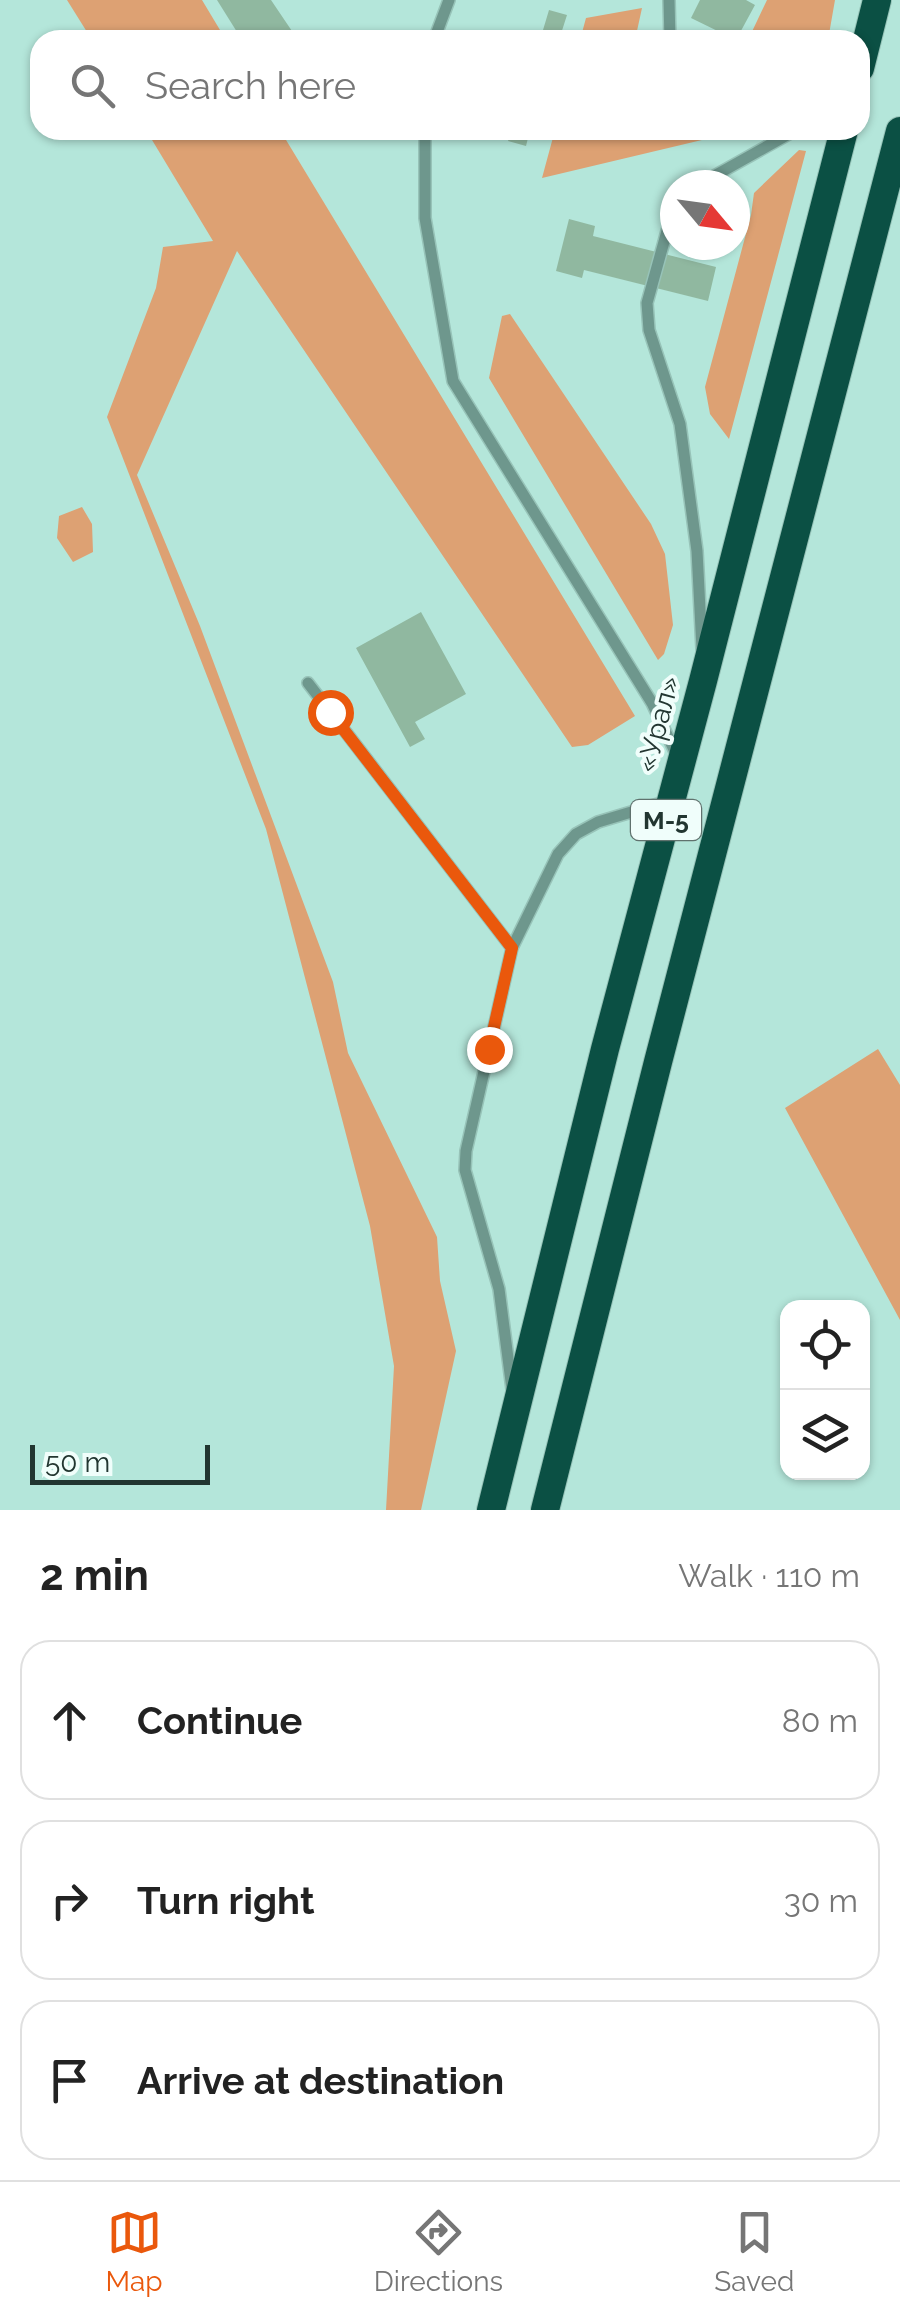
<!DOCTYPE html>
<html lang="en">
<head>
<meta charset="utf-8">
<style>
  :root { --surface:#fff; --page:#f2f2f2; --text:#222; --muted:#767676; --line:#e0e0e0; --accent:#ea580c }
  body { margin:0; font-family:Raleway,sans-serif; background:var(--page); color:var(--text) }
  .controls { position:absolute; right:30px; bottom:30px; display:grid; overflow:hidden; border-radius:20px; box-shadow:0 2px 8px #0004 }
  .controls button { width:90px; height:90px; display:grid; place-items:center; padding:0; border:0; border-bottom:2px solid var(--line); background:var(--surface); color:var(--text); font:50px sans-serif }
  .compass { position:absolute; left:660px; top:170px; width:90px; height:90px; border-radius:50%; background:var(--surface); box-shadow:0 2px 8px #0004; rotate:119deg }
  .scale { position:absolute; left:30px; bottom:25px; width:180px; box-sizing:border-box; padding-left:10px; border:5px solid #223631; border-top:0; font-size:28px; line-height:35px; white-space:nowrap; color:#223631; -webkit-text-stroke:8px #f0fefb; paint-order:stroke }
  .stop { position:absolute; width:30px; height:30px; margin:-22px; border:8px solid #ea580c; border-radius:50%; background:#fff }
  .stop.end { background:#ea580c; border-color:#fff; box-shadow:0 2px 10px #0008 }
  .list { margin:0; padding:0; list-style:none }
  h2 { display:flex; justify-content:space-between; align-items:center; height:130px; margin:0; padding:0 40px; font-size:42px }
  h2 small { font-size:32px; font-weight:400; color:var(--muted) }
  .list li { display:grid; grid-template-columns:65px 1fr auto; gap:30px; align-items:center; box-sizing:border-box; height:160px; margin:0 20px 20px; padding:0 20px; border:2px solid var(--line); border-radius:30px }
  .list b { display:block; font-size:38px; white-space:nowrap }
  .list em { font-size:32px; font-style:normal; color:var(--muted) }
  .icon { flex:none; width:55px; height:55px; fill:none; stroke:currentColor; stroke-width:2; stroke-linecap:round; stroke-linejoin:round }
  .map { position:relative; flex:none; width:900px; height:1510px; overflow:hidden }
  .search { position:absolute; background:var(--surface); box-shadow:0 2px 8px #0004; left:30px; right:30px; top:30px; height:110px; display:flex; align-items:center; gap:25px; box-sizing:border-box; padding:0 35px; border-radius:30px; color:var(--muted); font-size:38px }
  .sheet { height:670px; background:var(--surface) }
  nav { display:flex; justify-content:space-around; align-items:center; box-sizing:border-box; height:140px; border-top:2px solid var(--line); background:var(--surface); font-size:28px; color:var(--muted) }
  nav a { display:grid; justify-items:center; gap:5px }
  nav .on { color:var(--accent) }
  .map>svg:first-child { display:block }
</style>
</head>
<body>
<div class="map">
<svg width="900" height="1510" viewBox="0 0 900 1510">
  <rect width="100%" height="100%" fill="#b4e6da"/>
  <!-- green -->
  <path fill="#dda173" d="M 67,0 L 202,0 L 226,40 L 92,40 Z
    M 767,0 L 835,0 L 828,40 L 748,40 Z
    M 642,8 L 635,40 L 580,40 L 586,18 Z
    M 146,130 L 280,130 L 635,716 L 588,745 L 572,747 L 237,251 L 137,475 L 200,626 L 333,982 L 348,1053 L 437,1237 L 440,1281 L 456,1351 L 421,1510 L 386,1510 L 394,1366 L 370,1226 L 266,829 L 107,417 L 156,288 L 163,247 L 213,241 Z
    M 555,130 L 744,130 L 542,178 Z
    M 799,150 L 806,151 L 729,439 L 710,414 L 705,387 L 751,215 L 754,193 Z
    M 510,314 L 651,524 L 665,554 L 673,625 L 664,654 L 658,660 L 489,378 L 502,316 Z
    M 82,507 L 92,524 L 93,552 L 73,562 L 57,538 L 59,516 Z
    M 878,1049 L 900,1085 L 900,1320 L 785,1108 Z"/>
  <!-- building -->
  <path fill="#90b8a0" d="M 217,0 L 271,0 L 298,40 L 242,40 Z
    M 700,0 L 746,0 L 755,5 L 736,40 L 691,18 Z
    M 549,10 L 567,15 L 559,40 L 540,40 Z
    M 512,130 L 530,130 L 526,146 L 508,141 Z
    M 569,219 L 595,226 L 593,236 L 716,267 L 708,301 L 584,270 L 582,278 L 556,271 Z
    M 421,612 L 466,694 L 415,722 L 425,739 L 410,747 L 356,648 Z"/>
  <g fill="none" stroke-linecap="round" stroke-linejoin="round">
    <defs>
      <path id="service" d="M 669,0 L 670,40
        M 434,40 L 449,0
        M 425,130 L 425,218 L 453,381 L 652,703 L 677,756
        M 698,185 L 796,130
        M 675,209 L 672,213 L 647,303 L 649,330 L 680,424 L 697,551 L 702,649
        M 308,683 L 512,948
        M 512,1389 L 499,1289 L 465,1170 L 466,1151 L 512,948 L 558,854 L 576,834 L 598,822 L 668,801"/>
      <path id="trunk" d="M 860,68 L 877,0
        M 491,1510 L 605,1049 L 703,681 L 844,130
        M 545,1510 L 658,1062 L 900,131"/>
    </defs>
    <!-- service casing -->
    <use href="#service" stroke="#97c3b8" stroke-width="14"/>
    <!-- trunk casing -->
    <use href="#trunk" stroke="#97c3b8" stroke-width="30"/>
    <!-- service -->
    <use href="#service" stroke="#6e978d" stroke-width="11"/>
    <!-- trunk -->
    <use href="#trunk" stroke="#0b5044" stroke-width="28"/>
  </g>
  <g fill="none" stroke-linecap="round" stroke-linejoin="round">
    <!-- route -->
    <path stroke="#ea580c" stroke-width="12" d="M 330,712 L 512,948 L 489,1049"/>
  </g>
  <g text-anchor="middle" dominant-baseline="central" stroke-width="8" stroke-linejoin="round" paint-order="stroke">
    <!-- shield labels -->
    <rect fill="#f0fefb" stroke="#60726e" stroke-width="2.5" x="631" y="800" width="70" height="40" rx="8"/>
    <g font-size="25" font-weight="bold" fill="#223631">
      <text x="666" y="820">М-5</text>
    </g>
    <!-- street labels -->
    <g font-size="28" fill="#223631" stroke="#f0fefb">
      <text transform="translate(658 724) rotate(-75)">«Урал»</text>
    </g>
  </g>
</svg>
<div class="controls">
<button><svg class="icon" aria-label="locate" viewBox="0 0 24 24"><circle cx="12" cy="12" r="6"/><path d="M12 2v4M12 18v4M2 12h4M18 12h4"/></svg></button>
<button><svg class="icon" aria-label="layers" viewBox="0 0 24 24"><path d="M12 4l9 5-9 5-9-5zM3 14l9 5 9-5"/></svg></button>
</div>
<svg class="compass" viewBox="-18 -18 36 36"><path d="M0-13l5 13h-10z" fill="#e53935"/><path d="M0 13l5-13h-10z" fill="#767676"/></svg>
<div class="scale">50 m</div>
<div class="stop" style="left:330px;top:712px"></div>
<div class="stop end" style="left:489px;top:1049px"></div>
<div class="search"><svg class="icon" aria-label="search" viewBox="0 0 24 24"><circle cx="10" cy="10" r="6"/><path d="M15 15l6 6"/></svg>Search here</div>
</div>
<section class="sheet">
<h2>2 min<small>Walk · 110 m</small></h2>
<ul class="list">
<li><svg class="icon" aria-label="ahead" viewBox="0 0 24 24"><path d="M12 20V5M6 11l6-6 6 6"/></svg><div><b>Continue</b></div><em>80 m</em></li>
<li><svg class="icon" aria-label="right" viewBox="0 0 24 24"><path d="M7 20v-9h11M14 6l5 5-5 5"/></svg><div><b>Turn right</b></div><em>30 m</em></li>
<li><svg class="icon" aria-label="arrive" viewBox="0 0 24 24"><path d="M6 21V4h12l-3 4 3 4H6"/></svg><div><b>Arrive at destination</b></div></li>
</ul>
</section>
<nav>
<a class="on"><svg class="icon" aria-label="map" viewBox="0 0 24 24"><path d="M3 6l6-2 6 2 6-2v14l-6 2-6-2-6 2zM9 4v14M15 6v14"/></svg>Map</a>
<a><svg class="icon" aria-label="directions" viewBox="0 0 24 24"><path d="M12 3l9 9-9 9-9-9zM9 14v-3h6M13 9l2 2-2 2"/></svg>Directions</a>
<a><svg class="icon" aria-label="saved" viewBox="0 0 24 24"><path d="M7 4h10v16l-5-4-5 4z"/></svg>Saved</a>
</nav>
</body>
</html>
